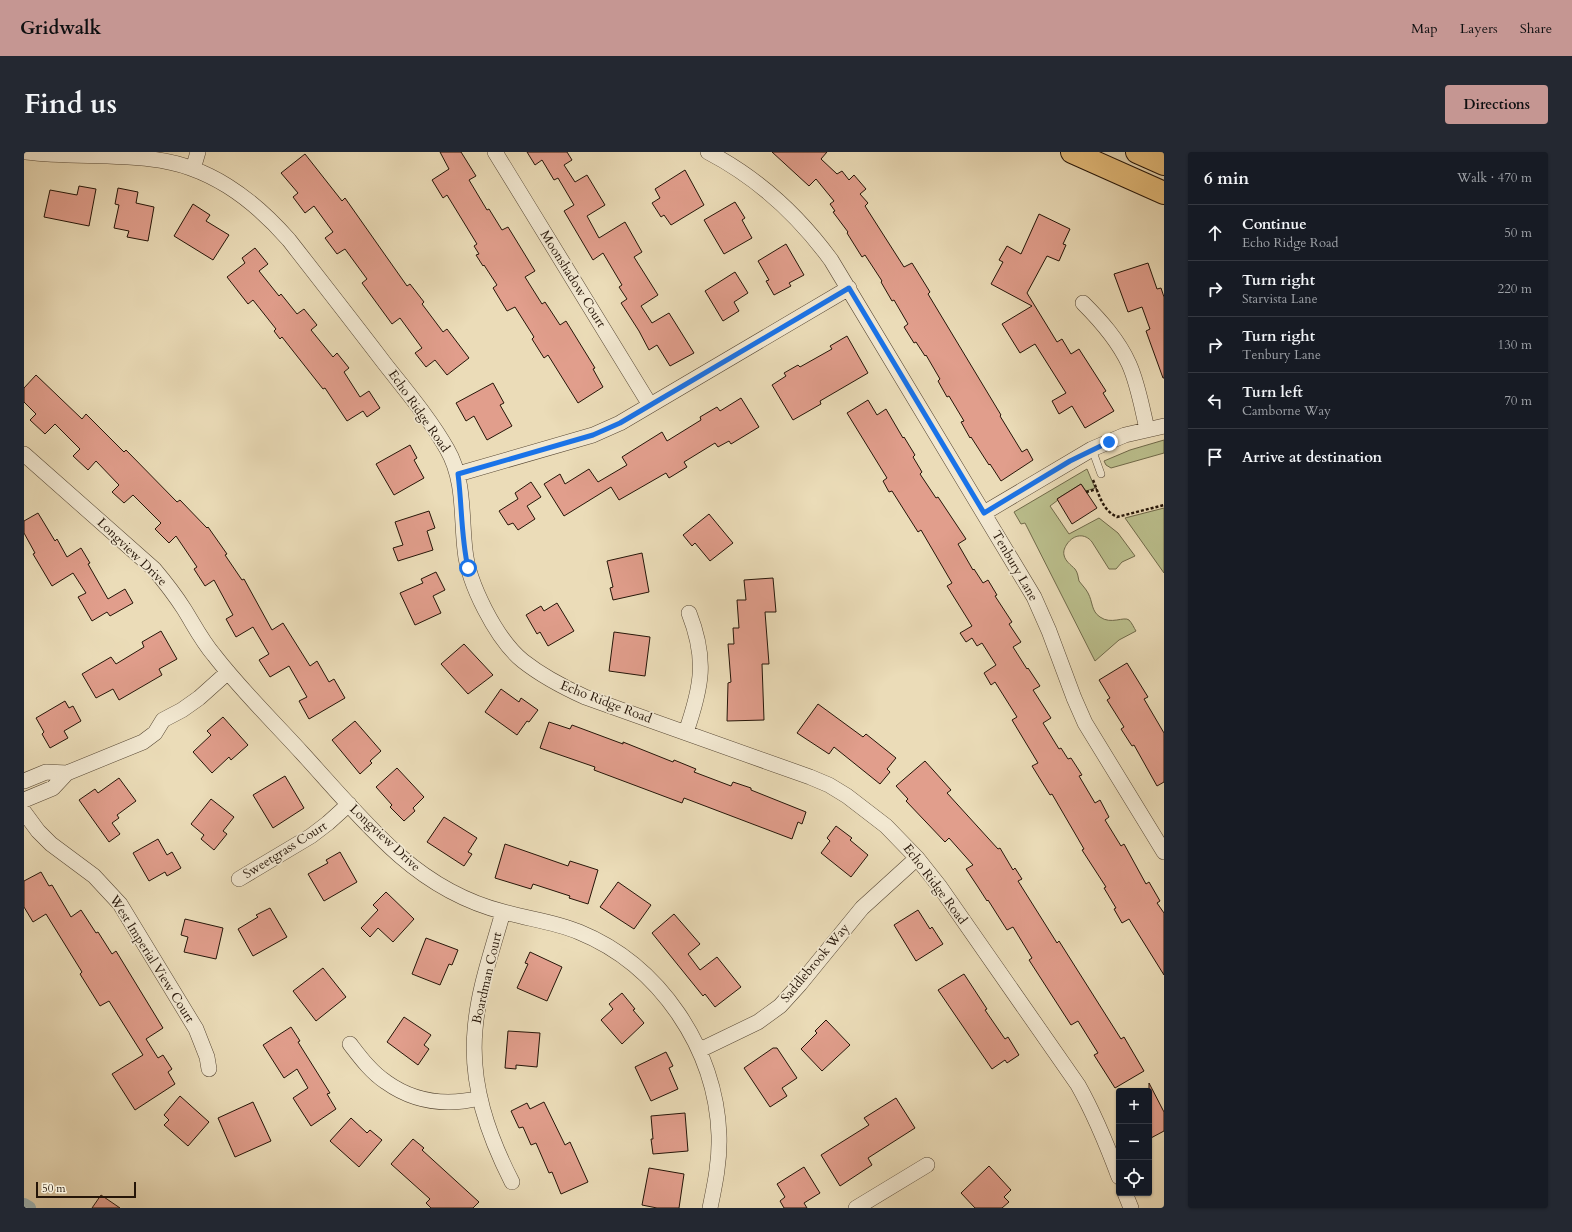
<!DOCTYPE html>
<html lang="en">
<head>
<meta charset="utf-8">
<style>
  :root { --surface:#171b24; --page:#242831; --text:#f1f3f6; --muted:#9ea1a6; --line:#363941; --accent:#c59692 }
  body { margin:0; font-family:Cardo,serif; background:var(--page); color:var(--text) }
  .controls { position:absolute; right:12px; bottom:12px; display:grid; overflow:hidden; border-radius:4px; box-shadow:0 1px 3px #0004 }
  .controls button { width:36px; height:36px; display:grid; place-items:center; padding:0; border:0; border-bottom:1px solid var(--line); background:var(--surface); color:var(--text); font:20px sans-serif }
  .scale { position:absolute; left:12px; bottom:10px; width:100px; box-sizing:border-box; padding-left:4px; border:2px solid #251508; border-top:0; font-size:11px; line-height:14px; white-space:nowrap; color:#251508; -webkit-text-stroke:3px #f2e8d1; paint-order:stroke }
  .stop { position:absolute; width:12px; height:12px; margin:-9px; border:3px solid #1a73e8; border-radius:50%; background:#fff }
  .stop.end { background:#1a73e8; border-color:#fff; box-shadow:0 1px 4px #0008 }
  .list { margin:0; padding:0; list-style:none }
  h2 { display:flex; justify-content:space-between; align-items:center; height:52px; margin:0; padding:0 16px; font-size:17px }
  h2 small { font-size:13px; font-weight:400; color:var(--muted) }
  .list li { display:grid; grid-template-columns:26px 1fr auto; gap:12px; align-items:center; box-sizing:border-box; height:56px; padding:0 16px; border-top:1px solid var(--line) }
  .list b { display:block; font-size:15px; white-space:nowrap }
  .list p { margin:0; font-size:13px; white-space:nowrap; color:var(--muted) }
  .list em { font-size:13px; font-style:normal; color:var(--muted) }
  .icon { flex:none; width:22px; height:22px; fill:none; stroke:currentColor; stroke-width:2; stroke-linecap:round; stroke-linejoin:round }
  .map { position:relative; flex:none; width:1140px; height:1056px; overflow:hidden; border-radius:4px }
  header { display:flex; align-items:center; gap:24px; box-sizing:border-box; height:56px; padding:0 20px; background:var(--accent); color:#111 }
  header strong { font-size:19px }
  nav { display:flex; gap:22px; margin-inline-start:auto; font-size:14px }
  .intro { display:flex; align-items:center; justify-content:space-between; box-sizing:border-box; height:96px; padding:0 24px }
  h1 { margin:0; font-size:28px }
  .button { padding:10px 18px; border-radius:4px; background:var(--accent); color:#111; font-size:14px; font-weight:700 }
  main { display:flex; gap:24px; padding:0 24px }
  aside { flex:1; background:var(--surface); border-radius:4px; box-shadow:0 1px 3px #0004 }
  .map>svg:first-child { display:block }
</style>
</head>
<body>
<header>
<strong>Gridwalk</strong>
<nav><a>Map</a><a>Layers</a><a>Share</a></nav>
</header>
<div class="intro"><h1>Find us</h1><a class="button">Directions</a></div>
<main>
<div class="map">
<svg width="1140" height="1056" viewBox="0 0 1140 1056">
  <rect width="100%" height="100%" fill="#ebdcb8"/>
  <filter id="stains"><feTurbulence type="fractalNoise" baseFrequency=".005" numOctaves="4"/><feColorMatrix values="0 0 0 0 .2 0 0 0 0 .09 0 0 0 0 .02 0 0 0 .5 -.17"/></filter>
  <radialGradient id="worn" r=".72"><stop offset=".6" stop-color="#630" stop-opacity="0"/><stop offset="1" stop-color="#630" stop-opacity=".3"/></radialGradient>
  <!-- green -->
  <path fill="#bbbf8d" stroke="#706a4a" d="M 1140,288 L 1140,301 L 1087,316 L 1082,313 L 1080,309 L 1106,298 Z
    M 1063,317 L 1071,336 L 1062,339 L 1057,332 L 1033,347 L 1034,348 L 1026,354 L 1045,382 L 1075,366 L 1094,381 L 1111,404 L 1098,410 L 1092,417 L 1085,417 L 1068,390 C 1061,381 1050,382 1043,392 C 1041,395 1039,399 1040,403 C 1041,409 1047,413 1051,417 C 1054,421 1054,425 1055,429 C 1058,433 1062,437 1064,441 C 1069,450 1067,459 1076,465 C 1087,473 1100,464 1105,468 C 1108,471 1110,476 1112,479 L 1095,488 L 1071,509 L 1001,371 L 997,372 L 990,360 Z
    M 1140,356 L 1140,421 L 1101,366 Z"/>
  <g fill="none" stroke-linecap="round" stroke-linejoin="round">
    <!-- canal -->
    <path stroke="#9eb8ba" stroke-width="14" d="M 0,1053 L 5,1056"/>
  </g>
  <!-- building -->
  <path fill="#e19e8c" stroke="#251508" d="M 416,0 L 437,0 L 452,24 L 445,28 L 463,58 L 465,57 L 478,78 L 484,75 L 511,119 L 501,125 L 518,152 L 521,150 L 536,173 L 542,169 L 571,216 L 569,217 L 579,235 L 554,251 L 524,203 L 520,206 L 508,187 L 510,185 L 491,155 L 483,159 L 469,136 L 473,133 L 460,113 L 459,114 L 452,103 L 455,102 L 450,94 L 453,92 L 423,43 L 419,46 L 408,28 L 425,17 Z
    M 503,0 L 543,0 L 548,8 L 540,13 L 551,30 L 563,23 L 581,53 L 563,64 L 575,86 L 601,70 L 618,100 L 610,105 L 634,143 L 617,154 L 628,171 L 645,161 L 670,201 L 646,214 L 633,193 L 625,198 L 615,179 L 597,151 L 603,147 L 595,135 L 598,133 L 579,101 L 569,108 L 540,59 L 550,53 L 534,26 L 530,28 L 518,8 L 511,13 Z
    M 748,0 L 803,0 L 797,7 L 813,22 L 818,19 L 825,28 L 830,23 L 842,37 L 836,42 L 844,51 L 841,54 L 880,115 L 888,111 L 906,140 L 904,142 L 977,263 L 976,264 L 998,300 L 1003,297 L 1009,308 L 977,329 L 966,312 L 965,313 L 947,285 L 946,286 L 937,270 L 940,269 L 925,244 L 923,245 L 914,229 L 916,227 L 902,203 L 901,204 L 892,190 L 890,191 L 880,175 L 884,172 L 870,148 L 868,149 L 857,130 L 858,129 L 841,103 L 838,105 L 823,81 L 824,80 L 809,60 L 811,59 L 806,52 L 810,49 L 792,27 L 785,34 Z
    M 281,2 L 318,49 L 321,46 L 383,134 L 386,132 L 400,150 L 398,152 L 419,180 L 423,177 L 445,206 L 423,223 L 411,208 L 402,215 L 391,201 L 398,196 L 376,166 L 368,172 L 338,131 L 343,127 L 321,97 L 313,102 L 301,86 L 309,80 L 290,54 L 281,61 L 269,45 L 274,41 L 257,21 Z
    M 661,18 L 680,53 L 647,73 L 640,63 L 637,65 L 628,51 L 636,46 L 631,37 Z
    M 55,34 L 72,37 L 65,74 L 20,65 L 26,38 L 53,43 Z
    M 94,36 L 114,40 L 112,51 L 130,55 L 124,89 L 103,85 L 105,79 L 90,76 L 95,53 L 91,52 Z
    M 711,50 L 721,66 L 718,68 L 728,86 L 700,102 L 680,68 Z
    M 169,52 L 186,63 L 182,69 L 205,83 L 189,108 L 150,84 Z
    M 1015,62 L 1046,77 L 1039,92 L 1042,93 L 1035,109 L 1023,104 L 1003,141 L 1033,190 L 1038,187 L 1047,202 L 1055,197 L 1082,239 L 1079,241 L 1090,259 L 1061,276 L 1048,254 L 1035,262 L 1028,249 L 1042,241 L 1011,192 L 996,201 L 978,172 L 1008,154 L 967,132 L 979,110 L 975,108 L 983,94 L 997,102 Z
    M 762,92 L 780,123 L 765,131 L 767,134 L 750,143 L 742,129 L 745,128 L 734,109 Z
    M 231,96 L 244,112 L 235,119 L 255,144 L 257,142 L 273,162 L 280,157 L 293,173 L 287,178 L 309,205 L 313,201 L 325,216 L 320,220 L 336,245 L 345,239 L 356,256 L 343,265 L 339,259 L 323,269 L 301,236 L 299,237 L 258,185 L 256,187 L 250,179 L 252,177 L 229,148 L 224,152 L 203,125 L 221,111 L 218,106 Z
    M 1124,111 L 1133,137 L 1137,136 L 1140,145 L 1140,226 L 1139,226 L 1122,179 L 1126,177 L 1118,155 L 1104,160 L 1090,122 Z
    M 711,120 L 724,141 L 710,150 L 715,159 L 699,169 L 681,139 Z
    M 823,184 L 844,221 L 796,249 L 797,252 L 769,268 L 748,233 L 762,224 L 760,221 L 774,213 L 776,215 L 808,197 L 806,194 Z
    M 12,223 L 58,267 L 62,262 L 100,300 L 102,298 L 153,350 L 156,348 L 183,376 L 184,375 L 203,402 L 201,403 L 218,428 L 220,427 L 248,478 L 259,471 L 286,514 L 293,509 L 305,530 L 310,527 L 321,546 L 285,567 L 275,549 L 283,545 L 265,514 L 246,525 L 235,508 L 245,502 L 229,475 L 212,485 L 202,467 L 209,463 L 190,428 L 181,434 L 170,417 L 173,415 L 152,384 L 145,391 L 131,377 L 137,371 L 109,343 L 100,351 L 88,340 L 95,333 L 72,309 L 64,318 L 49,304 L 56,297 L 31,272 L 21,282 L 6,268 L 12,262 L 0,250 L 0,236 Z
    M 469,231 L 480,251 L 476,253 L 488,274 L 463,288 L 450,264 L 442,269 L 432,251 Z
    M 717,246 L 735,275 L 707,292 L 705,289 L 694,295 L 691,291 L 660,310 L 663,315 L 645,326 L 642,321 L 595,348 L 587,335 L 540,364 L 520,332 L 536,322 L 541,332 L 565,317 L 574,330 L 603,313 L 598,305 L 638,280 L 643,289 L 677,268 L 676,265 L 693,255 L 696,259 Z
    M 844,248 L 853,263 L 862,257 L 879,286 L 880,285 L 891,303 L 889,305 L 898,320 L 896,322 L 912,346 L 914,345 L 942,387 L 934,392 L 949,418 L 950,417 L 959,431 L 964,428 L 973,443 L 971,444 L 988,470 L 985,472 L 997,490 L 989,495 L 1003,517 L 1004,516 L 1016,534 L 1009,538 L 1027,566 L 1019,571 L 1035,597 L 1037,596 L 1044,607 L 1047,606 L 1058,623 L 1055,624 L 1071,651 L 1076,648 L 1085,665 L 1081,668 L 1097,694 L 1100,692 L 1122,732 L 1125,730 L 1136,749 L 1133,751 L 1140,761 L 1140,823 L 1105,767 L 1098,771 L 1090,757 L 1092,756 L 1080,736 L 1082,735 L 1058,698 L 1060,697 L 1028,642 L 1026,643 L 1008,614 L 1014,611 L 988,568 L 993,565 L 971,530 L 967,533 L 960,521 L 972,513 L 958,491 L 953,494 L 948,486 L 942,490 L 936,481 L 948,474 L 923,434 L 928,431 L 897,378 L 894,380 L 868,339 L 865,340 L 859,329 L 863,326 L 823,261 Z
    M 386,293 L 393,306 L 390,308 L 400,326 L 370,343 L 352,312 Z
    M 507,330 L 517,345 L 503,354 L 511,367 L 494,378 L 489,371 L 484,373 L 475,359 L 494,347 L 491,341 Z
    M 1057,332 L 1073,356 L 1048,372 L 1033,347 Z
    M 405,359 L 411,376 L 403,379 L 409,398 L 374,409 L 369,396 L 379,393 L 371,370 Z
    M 14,361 L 31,389 L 33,387 L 43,405 L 57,396 L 66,411 L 64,412 L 84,447 L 101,437 L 109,451 L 86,464 L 83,460 L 68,469 L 54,445 L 62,441 L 49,421 L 28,434 L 9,402 L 11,401 L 0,381 L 0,369 Z
    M 685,362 L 709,391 L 686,409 L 671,391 L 668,394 L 659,383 Z
    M 618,401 L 625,440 L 589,448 L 586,436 L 589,435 L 583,409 Z
    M 412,420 L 421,438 L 409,444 L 417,461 L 391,473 L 376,441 L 399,431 L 397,427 Z
    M 749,426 L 752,460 L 741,460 L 745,512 L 738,512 L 740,568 L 703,569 L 704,531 L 707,530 L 704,492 L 710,492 L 709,476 L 715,476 L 713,448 L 722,448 L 720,428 Z
    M 533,451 L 550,479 L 524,494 L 516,480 L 513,482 L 502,463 L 517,454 L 520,459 Z
    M 137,479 L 153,507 L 135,517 L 138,523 L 95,548 L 89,537 L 72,546 L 58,522 L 87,505 L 92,512 L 120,495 L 118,490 Z
    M 590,480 L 626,485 L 621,524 L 585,519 Z
    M 440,492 L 469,523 L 444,542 L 417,512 Z
    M 1103,511 L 1124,545 L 1120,547 L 1140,581 L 1140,630 L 1133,634 L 1110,593 L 1108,594 L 1097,577 L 1100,575 L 1083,548 L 1086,546 L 1075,528 Z
    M 477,537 L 495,550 L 497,546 L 514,558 L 505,570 L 503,569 L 493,583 L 461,560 Z
    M 41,549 L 45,556 L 49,554 L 57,569 L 40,579 L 44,586 L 26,596 L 18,582 L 20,580 L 12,566 Z
    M 794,552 L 839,585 L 842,582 L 872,606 L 863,617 L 866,620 L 856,632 L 810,595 L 805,602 L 773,581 Z
    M 199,565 L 224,593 L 207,608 L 205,605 L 188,621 L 169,600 L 187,583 L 183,579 Z
    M 331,569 L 357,599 L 346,609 L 348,611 L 336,622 L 308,588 Z
    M 525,570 L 546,577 L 548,573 L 599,592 L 599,590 L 649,610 L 650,608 L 672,617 L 670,620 L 707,634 L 709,630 L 727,636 L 727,638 L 782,660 L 778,672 L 774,670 L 768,687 L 660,646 L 658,651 L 570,618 L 571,615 L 516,596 Z
    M 901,609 L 927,638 L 923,641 L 974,697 L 976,696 L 989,718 L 991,716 L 998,727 L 994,729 L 1033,791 L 1035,789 L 1097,887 L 1100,885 L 1120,919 L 1091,936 L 1070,903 L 1074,901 L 1054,869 L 1047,873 L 1005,808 L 1008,806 L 989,775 L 983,778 L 964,748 L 963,749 L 954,735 L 942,717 L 949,713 L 925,686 L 921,690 L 882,649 L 884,647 L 872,634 Z
    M 373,616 L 400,645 L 389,656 L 391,659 L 380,669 L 366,655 L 368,653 L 352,635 Z
    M 261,624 L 280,656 L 249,676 L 229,643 Z
    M 95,626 L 112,649 L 93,663 L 95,666 L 88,671 L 96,682 L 85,690 L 55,648 L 71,637 L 74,641 Z
    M 187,647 L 210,665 L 199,679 L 203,682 L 190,698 L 177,687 L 180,683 L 167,672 Z
    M 420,665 L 453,686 L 444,700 L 448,702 L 440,714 L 403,690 Z
    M 812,674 L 828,686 L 826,688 L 844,703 L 827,725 L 797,701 L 806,689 L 803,686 Z
    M 134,687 L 143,703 L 148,700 L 157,716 L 143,724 L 141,720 L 125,729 L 109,701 Z
    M 481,692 L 544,714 L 546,709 L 574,718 L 564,752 L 545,746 L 546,744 L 509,732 L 507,737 L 471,726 Z
    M 316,700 L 333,730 L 300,749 L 284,722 L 304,711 L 302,708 Z
    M 17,720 L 25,734 L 28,733 L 47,765 L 57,758 L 72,781 L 74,780 L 88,802 L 92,799 L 139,876 L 122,887 L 134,906 L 139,903 L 148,917 L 144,920 L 151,932 L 111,958 L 88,922 L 119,903 L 85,849 L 76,854 L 56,822 L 58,820 L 22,762 L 9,770 L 0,755 L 0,729 Z
    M 594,730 L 627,753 L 610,777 L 576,755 Z
    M 362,740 L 390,767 L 369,790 L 354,776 L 346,785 L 337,776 L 354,758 L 349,753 Z
    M 246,756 L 263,785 L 229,804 L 214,777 L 234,765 L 232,763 Z
    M 894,758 L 906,777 L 908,775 L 919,792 L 892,809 L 870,773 Z
    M 650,762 L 676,792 L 664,802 L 676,818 L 693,805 L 717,835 L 691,855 L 681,842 L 679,844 L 628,781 Z
    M 161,767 L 199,776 L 192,807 L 160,800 L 164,785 L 157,783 Z
    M 402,786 L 434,798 L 428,813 L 425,812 L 416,833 L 388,822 Z
    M 506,800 L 538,815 L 523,849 L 493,836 L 504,812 L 501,811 Z
    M 299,816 L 322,845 L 292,869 L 269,839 Z
    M 940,822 L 963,857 L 961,858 L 981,887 L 984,885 L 995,903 L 983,911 L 981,908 L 968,917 L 914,838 Z
    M 598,841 L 611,857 L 609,858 L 620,871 L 598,892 L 577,868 L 589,857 L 585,852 Z
    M 380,865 L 407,883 L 400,893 L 405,897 L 394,913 L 363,890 Z
    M 802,868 L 826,893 L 798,919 L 777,897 L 793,881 L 791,879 Z
    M 267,875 L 276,889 L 274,890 L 306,941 L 303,942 L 312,957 L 287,974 L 269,946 L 284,936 L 273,917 L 260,926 L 239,893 Z
    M 484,879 L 516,881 L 513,915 L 492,913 L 492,917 L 481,916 Z
    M 749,896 L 753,896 L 773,926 L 758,936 L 763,944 L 746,955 L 720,916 Z
    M 642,900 L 649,914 L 645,916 L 654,937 L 627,949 L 611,915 Z
    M 1125,931 L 1140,960 L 1140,979 L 1125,987 Z
    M 156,944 L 185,970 L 164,994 L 140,973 L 145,968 L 140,963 Z
    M 872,946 L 891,976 L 844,1006 L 848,1013 L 816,1034 L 797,1003 L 845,973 L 840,966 Z
    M 229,950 L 247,989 L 211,1005 L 194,966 Z
    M 520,950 L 541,993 L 546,990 L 564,1030 L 537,1042 L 528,1020 L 525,1021 L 512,991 L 507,993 L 499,975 L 495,976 L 487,959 L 503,951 L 506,957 Z
    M 661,961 L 664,999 L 629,1002 L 627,987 L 629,987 L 627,964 Z
    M 327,966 L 343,981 L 346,978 L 358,988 L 335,1015 L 306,989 Z
    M 389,987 L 400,996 L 398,998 L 455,1050 L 449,1056 L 407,1056 L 402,1051 L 406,1047 L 367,1012 Z
    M 965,1014 L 987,1038 L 980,1045 L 985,1050 L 978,1056 L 951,1056 L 937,1041 Z
    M 780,1015 L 796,1041 L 780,1051 L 783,1056 L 760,1056 L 756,1049 L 761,1045 L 753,1032 Z
    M 625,1016 L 660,1022 L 655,1056 L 633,1056 L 618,1053 Z
    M 77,1043 L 96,1056 L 68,1056 Z"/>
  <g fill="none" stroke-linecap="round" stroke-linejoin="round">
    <defs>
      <path id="lane" d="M 1068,297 L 1077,322"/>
      <path id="street" d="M 2,0 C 43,5 85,2 127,7 C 184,13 228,46 265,88 C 297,129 329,170 361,212 C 383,240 406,267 423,297 C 441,328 437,364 441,398 C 444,431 472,487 499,509 C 518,524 539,535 561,545 L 786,625 L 805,633 L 823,644 L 862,674 L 893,706 L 916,735 L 1054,933 C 1071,963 1083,993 1095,1025
        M 471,0 L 626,253
        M 684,0 C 734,26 774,63 807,108 L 1010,445 L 1025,479 L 1050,546 L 1061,571 L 1140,700
        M 169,17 L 174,0
        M 1059,151 C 1077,169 1094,188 1105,212 C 1114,232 1118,256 1123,277
        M 0,302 L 130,417 C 141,430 151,443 160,457 C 170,473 178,489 190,503 C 217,538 249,569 279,602 C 310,636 341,673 376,704 C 407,731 441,750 480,760 C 505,767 531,770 555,780 C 636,813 692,897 695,983 C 696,1008 691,1032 686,1056
        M 434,322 L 569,283 L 596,271 L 825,136
        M 960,361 L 1068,297 L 1101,283 L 1140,274
        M 662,580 C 678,534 683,507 665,461
        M 0,629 L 22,620 L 43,621
        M 0,648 L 29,636 L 43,621 L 119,590 L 131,581 L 139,568 L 158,558 L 175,546 L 204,520
        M 0,660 L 14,679 L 27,692 L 70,724 L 96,752 L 172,877 L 183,905 L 185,917
        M 215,727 L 287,684 L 304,671 L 325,652
        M 479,760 C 468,799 454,838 451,878 C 446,932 464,983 488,1030
        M 326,892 C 336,905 347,920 362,930 C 390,950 423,954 456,946
        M 676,898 L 734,870 L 756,854 L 776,832 L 838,756 L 893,706
        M 1101,1041 L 1107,1056
        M 832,1056 L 903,1013"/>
      <path id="primary" d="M 1048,0 L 1140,41
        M 1113,0 L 1140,12"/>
    </defs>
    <!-- lane casing -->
    <use href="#lane" stroke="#564734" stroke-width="8"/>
    <!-- street casing -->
    <use href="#street" stroke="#564734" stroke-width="16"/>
    <!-- primary casing -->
    <use href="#primary" stroke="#251508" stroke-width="24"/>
    <!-- path -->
    <path stroke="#251508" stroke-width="2.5" stroke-dasharray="3 2" stroke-linecap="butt" d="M 1069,328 C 1075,342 1078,358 1093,365 L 1140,353
      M 1062,340 L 1073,337"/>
    <!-- lane -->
    <use href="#lane" stroke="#f2e8d1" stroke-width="7"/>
    <!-- street -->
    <use href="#street" stroke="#f2e8d1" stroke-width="15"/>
    <!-- primary -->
    <use href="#primary" stroke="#e6be7c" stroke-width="22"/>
  </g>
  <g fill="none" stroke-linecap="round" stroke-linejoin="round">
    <!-- route -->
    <path stroke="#1a73e8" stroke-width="5" d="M 444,416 C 437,385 438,353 434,322 L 569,283 L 596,271 L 825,136 L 960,361 L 1046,309 L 1085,290"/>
  </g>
  <g text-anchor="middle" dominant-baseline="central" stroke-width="3.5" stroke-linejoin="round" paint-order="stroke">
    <!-- street labels -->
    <g font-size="13" fill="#251508" stroke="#f2e8d1">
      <text transform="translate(549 127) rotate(58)">Moonshadow Court</text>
      <text transform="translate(395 259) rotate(55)">Echo Ridge Road</text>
      <text transform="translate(108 400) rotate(44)">Longview Drive</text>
      <text transform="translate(991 414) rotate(60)">Tenbury Lane</text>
      <text transform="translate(582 550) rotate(21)">Echo Ridge Road</text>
      <text transform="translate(361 686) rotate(43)">Longview Drive</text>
      <text transform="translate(261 698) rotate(-32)">Sweetgrass Court</text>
      <text transform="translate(911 732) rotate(53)">Echo Ridge Road</text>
      <text transform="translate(128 807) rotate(58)">West Imperial View Court</text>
      <text transform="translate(791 811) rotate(-50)">Saddlebrook Way</text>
      <text transform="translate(463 826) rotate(-77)">Boardman Court</text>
    </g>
  </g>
  <rect width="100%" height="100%" filter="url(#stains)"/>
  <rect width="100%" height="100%" fill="url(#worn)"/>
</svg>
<div class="controls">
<button>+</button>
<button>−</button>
<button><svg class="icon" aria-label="locate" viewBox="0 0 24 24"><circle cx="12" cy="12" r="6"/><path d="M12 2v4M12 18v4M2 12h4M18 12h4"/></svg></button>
</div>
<div class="scale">50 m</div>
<div class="stop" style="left:444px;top:416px"></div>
<div class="stop end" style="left:1085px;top:290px"></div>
</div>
<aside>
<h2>6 min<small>Walk · 470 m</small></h2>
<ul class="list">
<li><svg class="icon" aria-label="ahead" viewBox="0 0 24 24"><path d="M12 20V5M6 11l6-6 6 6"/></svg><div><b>Continue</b><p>Echo Ridge Road</p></div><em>50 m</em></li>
<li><svg class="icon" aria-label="right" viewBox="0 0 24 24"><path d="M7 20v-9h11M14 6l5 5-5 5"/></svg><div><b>Turn right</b><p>Starvista Lane</p></div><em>220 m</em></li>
<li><svg class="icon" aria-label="right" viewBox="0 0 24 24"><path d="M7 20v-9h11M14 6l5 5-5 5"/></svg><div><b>Turn right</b><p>Tenbury Lane</p></div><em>130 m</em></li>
<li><svg class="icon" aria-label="left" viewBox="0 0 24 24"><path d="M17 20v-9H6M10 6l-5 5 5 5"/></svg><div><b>Turn left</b><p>Camborne Way</p></div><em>70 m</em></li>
<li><svg class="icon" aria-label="arrive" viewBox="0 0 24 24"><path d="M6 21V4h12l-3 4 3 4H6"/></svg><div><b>Arrive at destination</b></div></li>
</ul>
</aside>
</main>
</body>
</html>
